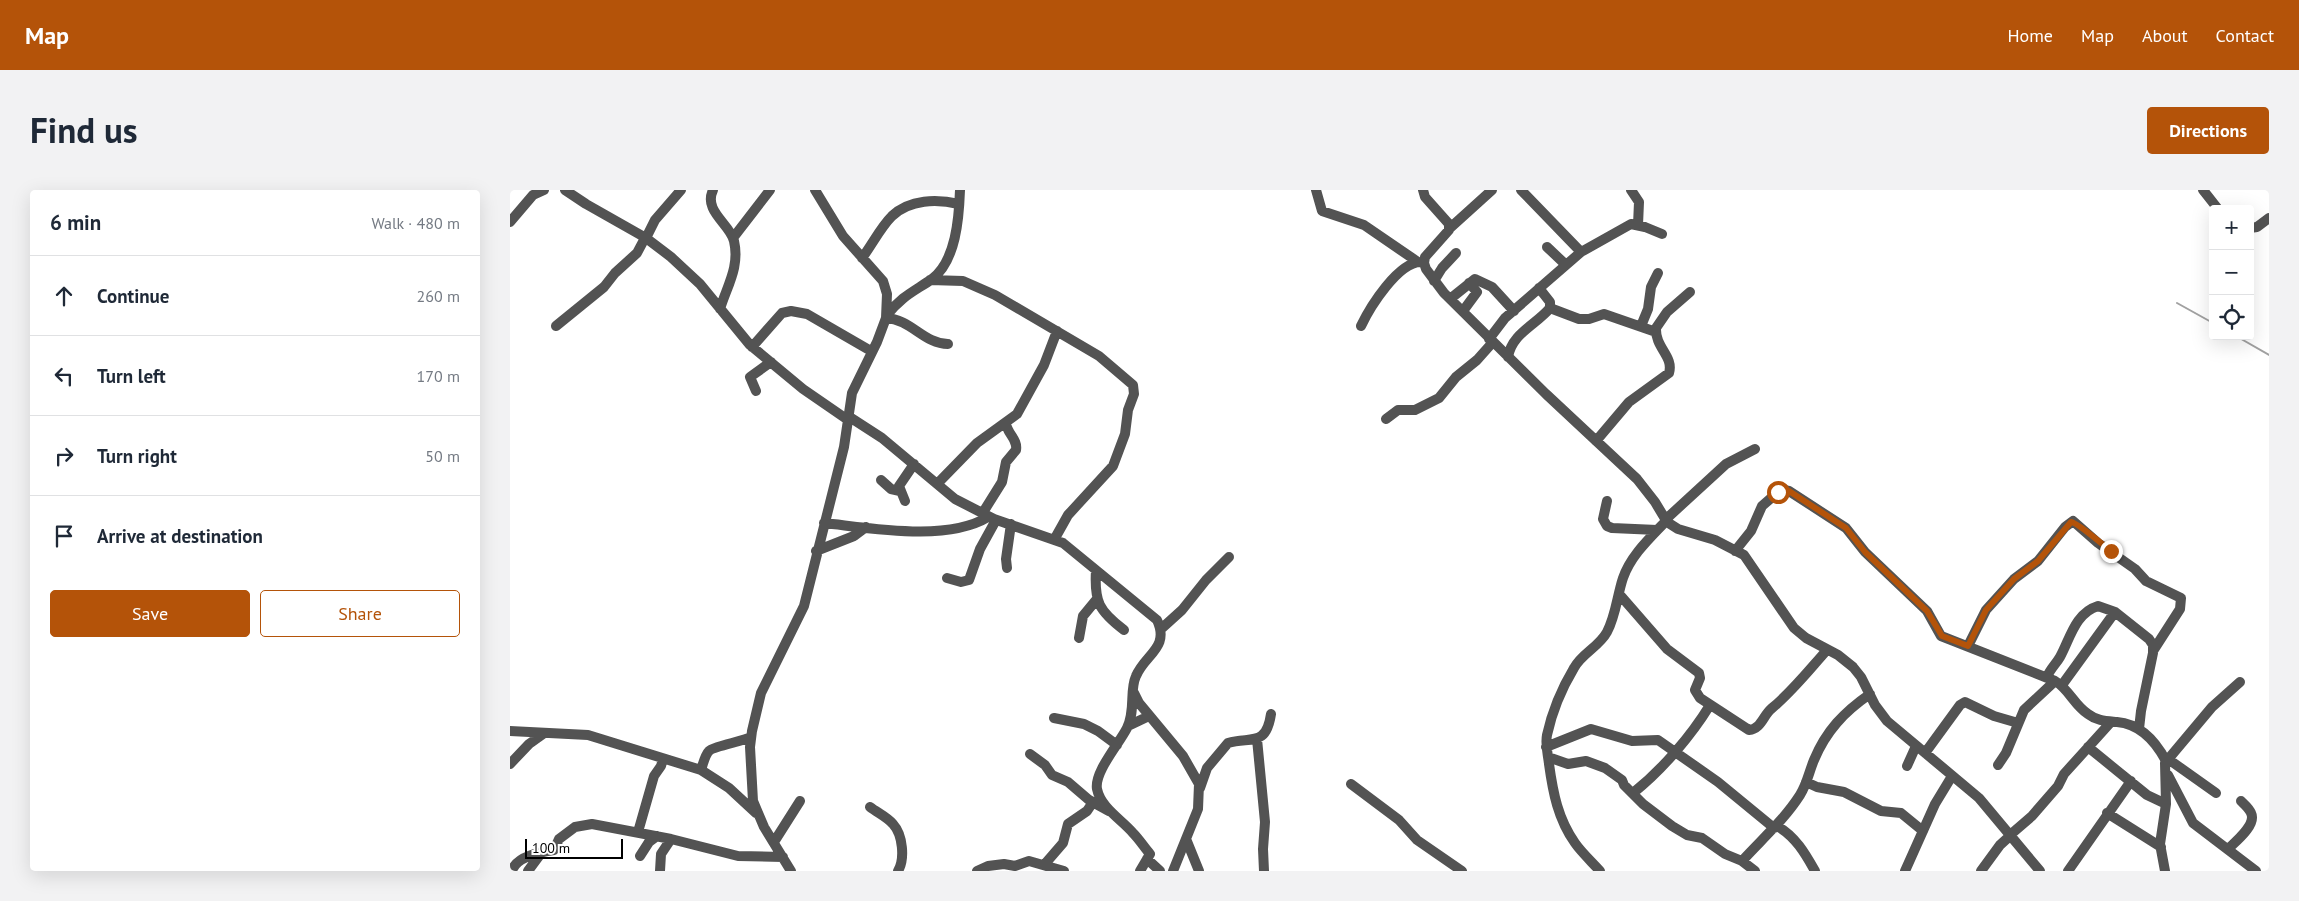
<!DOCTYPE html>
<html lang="en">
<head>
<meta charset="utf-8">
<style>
  :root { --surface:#fff; --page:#f2f2f3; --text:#1f2937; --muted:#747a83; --line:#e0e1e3; --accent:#b45309 }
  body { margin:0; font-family:"PT Sans",sans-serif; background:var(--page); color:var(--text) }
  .controls { position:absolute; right:15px; top:15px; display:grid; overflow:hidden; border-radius:5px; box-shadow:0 5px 20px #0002 }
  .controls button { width:45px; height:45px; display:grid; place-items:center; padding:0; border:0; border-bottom:1px solid var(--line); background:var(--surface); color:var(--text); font:25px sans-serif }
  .scale { position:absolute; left:15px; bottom:12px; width:98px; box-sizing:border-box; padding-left:5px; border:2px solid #000; border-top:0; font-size:14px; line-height:18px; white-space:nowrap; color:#000; -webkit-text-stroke:4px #fff; paint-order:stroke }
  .stop { position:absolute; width:15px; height:15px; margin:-11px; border:4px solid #b45309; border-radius:50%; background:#fff }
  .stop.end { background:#b45309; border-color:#fff; box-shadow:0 1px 5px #0008 }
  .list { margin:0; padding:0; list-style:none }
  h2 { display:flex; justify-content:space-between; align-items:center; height:65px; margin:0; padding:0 20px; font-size:21px }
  h2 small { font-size:16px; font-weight:400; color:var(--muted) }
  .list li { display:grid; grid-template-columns:32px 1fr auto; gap:15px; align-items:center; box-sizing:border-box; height:80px; padding:0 20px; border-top:1px solid var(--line) }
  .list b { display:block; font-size:19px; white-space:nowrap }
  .list em { font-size:16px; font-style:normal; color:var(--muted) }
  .actions { display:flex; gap:10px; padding:15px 20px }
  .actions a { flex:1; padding:11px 0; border:1px solid var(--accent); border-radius:5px; text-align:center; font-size:18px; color:var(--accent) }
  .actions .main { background:var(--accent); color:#fff }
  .icon { flex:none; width:28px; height:28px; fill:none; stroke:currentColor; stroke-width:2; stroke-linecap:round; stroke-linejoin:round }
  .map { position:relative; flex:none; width:1759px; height:681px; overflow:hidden; border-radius:5px }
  header { display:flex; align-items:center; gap:30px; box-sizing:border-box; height:70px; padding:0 25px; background:var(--accent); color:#fff }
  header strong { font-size:24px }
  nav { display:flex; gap:28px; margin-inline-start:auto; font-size:18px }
  .intro { display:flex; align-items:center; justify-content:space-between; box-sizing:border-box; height:120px; padding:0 30px }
  h1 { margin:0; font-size:35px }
  .button { padding:12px 22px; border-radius:5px; background:var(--accent); color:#fff; font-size:18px; font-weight:700 }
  main { display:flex; gap:30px; padding:0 30px }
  aside { flex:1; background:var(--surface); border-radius:5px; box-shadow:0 5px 20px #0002 }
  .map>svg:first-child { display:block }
</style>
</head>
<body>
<header>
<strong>Map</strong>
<nav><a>Home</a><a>Map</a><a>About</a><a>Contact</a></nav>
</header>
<div class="intro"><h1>Find us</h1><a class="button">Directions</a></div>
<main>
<aside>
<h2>6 min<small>Walk · 480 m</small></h2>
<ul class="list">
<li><svg class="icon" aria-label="ahead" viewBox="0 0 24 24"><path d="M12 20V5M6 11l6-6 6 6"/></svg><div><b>Continue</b></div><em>260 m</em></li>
<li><svg class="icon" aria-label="left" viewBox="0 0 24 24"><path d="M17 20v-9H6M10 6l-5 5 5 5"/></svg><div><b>Turn left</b></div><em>170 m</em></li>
<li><svg class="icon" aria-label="right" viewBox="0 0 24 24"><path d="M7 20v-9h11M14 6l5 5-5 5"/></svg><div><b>Turn right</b></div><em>50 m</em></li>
<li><svg class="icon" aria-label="arrive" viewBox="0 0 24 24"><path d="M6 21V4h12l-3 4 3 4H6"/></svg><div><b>Arrive at destination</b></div></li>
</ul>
<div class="actions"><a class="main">Save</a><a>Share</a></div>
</aside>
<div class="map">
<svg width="1759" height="681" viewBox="0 0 1759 681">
  <rect width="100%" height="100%" fill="#fff"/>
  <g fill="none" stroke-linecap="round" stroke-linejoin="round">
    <!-- stream -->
    <path stroke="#a1a1a1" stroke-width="2" d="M 1667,113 L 1703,133
      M 1726,146 L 1759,165"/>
    <!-- minor -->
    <path stroke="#535353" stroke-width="10" d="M 55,0 L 76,14 L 136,48 L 161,67 L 190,94 L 240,155 L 293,199 L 338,230
      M 203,0 C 193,21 220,34 224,51 C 230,77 217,96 210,119
      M 806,0 L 812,21 L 854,35 L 908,72
      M 913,0 L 915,7 L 939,34 L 939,40 L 915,67 L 914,73 L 916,79 L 934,103 L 1036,204 L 1127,289 L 1145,312 L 1157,332 L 1168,339 L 1205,350 L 1234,365 L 1284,438 L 1296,448 L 1328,465 L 1343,477 L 1351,487 L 1365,515 L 1377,531 L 1469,608 L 1530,681
      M 1011,0 L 1071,62
      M 1121,0 L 1129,12 L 1128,35
      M 1693,0 L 1708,19
      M 0,32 L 23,5 L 34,0
      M 940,38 L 982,0
      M 1740,38 L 1747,37 L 1759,28
      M 136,48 L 145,30 L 171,0
      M 223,48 L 260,0
      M 1037,57 L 1055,74
      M 352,68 C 362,55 370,38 382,26 C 400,9 427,9 449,14
      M 420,90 L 453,91 L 485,105 L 589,166 L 623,195 L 624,204 L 618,220 L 615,244 L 603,276 L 558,325 L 544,350
      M 924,91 L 932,78 L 946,63
      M 940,109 L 965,89 L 982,97 L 1004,121
      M 1040,118 L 1069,129 L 1079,129 L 1094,124 L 1146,142
      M 953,121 L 967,102 L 959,93
      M 377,125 C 392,106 403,102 422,89 C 446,71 449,28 450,0
      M 376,128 C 401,129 414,154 438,154
      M 46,136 L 94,97 L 105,83 L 127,63 L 135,48
      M 851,136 C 860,117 888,72 911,72
      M 1131,136 L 1138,119 L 1141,97 L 1148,83
      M 979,149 L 995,128 L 1071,62 L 1121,34 L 1135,37 L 1152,44
      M 242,157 L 272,123 L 281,121 L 297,124 L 361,161
      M 998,167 C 1002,143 1026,135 1040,118 L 1040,112 L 1029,98
      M 246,201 L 240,187 L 261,172
      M 338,226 L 372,248 L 445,309 L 484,329 L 553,353 L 647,430 C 660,458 635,464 626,486 C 619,501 626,520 617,538 C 609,554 584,582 587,599 C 591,618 611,629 623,643 C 629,649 634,657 640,664 L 630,681
      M 876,229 L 888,220 L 905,220 L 929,208 L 946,187 L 967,170 L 983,152
      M 1086,251 L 1119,212 L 1159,183 C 1164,166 1145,158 1146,138 L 1157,122 L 1180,102
      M 371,290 L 381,299 L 390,301
      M 428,293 L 467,253 L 507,224 L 534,175 L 547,141
      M 395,311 L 389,296 L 404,274
      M 1097,311 L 1093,329 L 1097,336 L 1102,338 L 1147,340
      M 472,324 L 492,292 L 496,272 L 506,260 C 508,249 497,244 496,233
      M 1155,330 L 1216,274 L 1245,259
      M 314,333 C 361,338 437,352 478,327
      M 306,361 L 344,346 L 356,337
      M 1225,361 L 1241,341 L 1252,316 L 1268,302 L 1274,300 L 1279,301 L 1336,338 L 1355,362 L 1417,421 L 1431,446 L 1545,491 C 1559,499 1564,515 1578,524 C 1587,531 1596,531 1607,532 C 1630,534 1646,552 1656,571
      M 497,378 L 496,369 L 501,334
      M 586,380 C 584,412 589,421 614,440
      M 437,388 L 451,392 L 459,390 L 470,359 L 486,330
      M 1110,405 L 1157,459 L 1189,483 L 1190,488 L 1185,500 L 1190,508 L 1239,540 C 1251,539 1253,526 1261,519 C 1282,502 1299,480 1317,460
      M 651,439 L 672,420 L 696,390 L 719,367
      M 569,448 L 573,426 L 587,409
      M 1458,456 L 1476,420 L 1504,389 L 1528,371 L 1555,337 L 1563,331 L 1588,353 L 1625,379 L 1636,391 L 1671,408 L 1670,419 L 1643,461
      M 1537,487 C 1540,479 1546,474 1550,467 C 1560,449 1565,423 1588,416 L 1605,422 L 1639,449 L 1643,455 L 1643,463 L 1631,521 L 1629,539
      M 1552,495 L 1605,422
      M 624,503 L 629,513 L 673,566 L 689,594 L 688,619 L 663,681
      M 544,528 L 574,534 L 588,541 L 607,555
      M 618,536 L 639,526
      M 0,541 L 78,545 L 191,580 L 219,598 L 246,623
      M 747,549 L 755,632 L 753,659 L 754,681
      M 1036,557 L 1081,539 L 1122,551 L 1148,550 L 1208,592 L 1264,638
      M 1578,557 L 1637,605 L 1656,614
      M 1415,563 L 1450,515 L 1455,512 L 1484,526 L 1508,533
      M 520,564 L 535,575 L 542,585 L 558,592 L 579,610 L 599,621
      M 1038,567 L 1058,574 L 1076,571 L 1095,578 L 1112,590 L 1114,595 L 1133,614 L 1162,636 L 1177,645 L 1192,648 L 1215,664 L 1232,671 L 1245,681
      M 1658,569 L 1706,603
      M 0,574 L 19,554 L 33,544
      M 1488,575 L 1496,563 L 1514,520 L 1545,491
      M 1397,576 L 1406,556
      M 191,580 C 193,574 195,565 199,561 C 202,557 233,551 241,547
      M 1658,585 L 1683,633 L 1746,681
      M 1296,592 L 1307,597 L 1334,602 L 1371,621 L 1391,623 L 1413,641
      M 841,594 L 889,630 L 907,650 L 952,681
      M 690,598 L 697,578 L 718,553 C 740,546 756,558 761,524
      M 1123,603 C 1152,580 1181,546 1200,515
      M 360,617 C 368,623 377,627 383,634 C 393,645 395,669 388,681
      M 1597,623 L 1651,657
      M 1267,636 C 1285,646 1295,663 1305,681
      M 128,642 L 144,586 L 151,576 L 153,569
      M 1500,645 L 1522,626 L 1548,596 L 1554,584 L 1601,532
      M 676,649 L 689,681
      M 264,652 L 290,611
      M 1718,659 C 1725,652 1747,635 1741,623 C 1739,618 1734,614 1731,611
      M 130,666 L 139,652 L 147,646
      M 637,669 L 650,681
      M 1232,671 C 1252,649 1274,630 1290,605 C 1297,594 1299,582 1304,570 C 1316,541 1334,522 1360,504
      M 534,675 L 553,653 L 558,634 L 577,621 L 583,612
      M 2,681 C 6,666 31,662 44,660 L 49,649 L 65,637 L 82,634 L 161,649 L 228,666 L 273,667
      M 18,681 L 32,662
      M 150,681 L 151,664 L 161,649
      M 281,681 L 254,637 L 243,611 L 240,557 L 242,541 L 251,503 L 294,416 L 334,257 L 342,203 L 367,152 L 376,128 L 377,104 L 373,91 L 333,46 L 305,0
      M 467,681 L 478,676 L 494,674 L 505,676 L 519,671 L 554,681
      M 1090,681 C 1082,672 1072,663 1065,653 C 1048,629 1043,603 1039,574 C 1038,564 1035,555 1037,545 C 1042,522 1052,498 1064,478 C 1072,463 1089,457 1097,442 C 1106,425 1107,406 1113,388 C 1121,365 1140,348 1156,331
      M 1395,681 L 1425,614 L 1442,586
      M 1471,681 L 1490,655 L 1501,645
      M 1558,681 L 1621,591
      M 1655,681 L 1650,654 L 1656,614 L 1655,573 L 1702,517 L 1730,492"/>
  </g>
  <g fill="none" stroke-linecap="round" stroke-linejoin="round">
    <!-- route -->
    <path stroke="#b45309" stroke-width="6" d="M 1268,302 L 1274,300 L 1279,301 L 1336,338 L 1355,362 L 1417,421 L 1432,446 L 1458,456 L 1476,420 L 1504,389 L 1528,371 L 1561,332 C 1567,332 1593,355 1601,361"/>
  </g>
</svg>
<div class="controls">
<button>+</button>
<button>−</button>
<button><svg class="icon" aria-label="locate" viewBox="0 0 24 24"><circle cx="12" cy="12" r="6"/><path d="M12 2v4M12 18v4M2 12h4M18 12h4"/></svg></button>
</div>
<div class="scale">100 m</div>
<div class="stop" style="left:1268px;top:302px"></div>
<div class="stop end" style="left:1601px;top:361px"></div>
</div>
</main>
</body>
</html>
